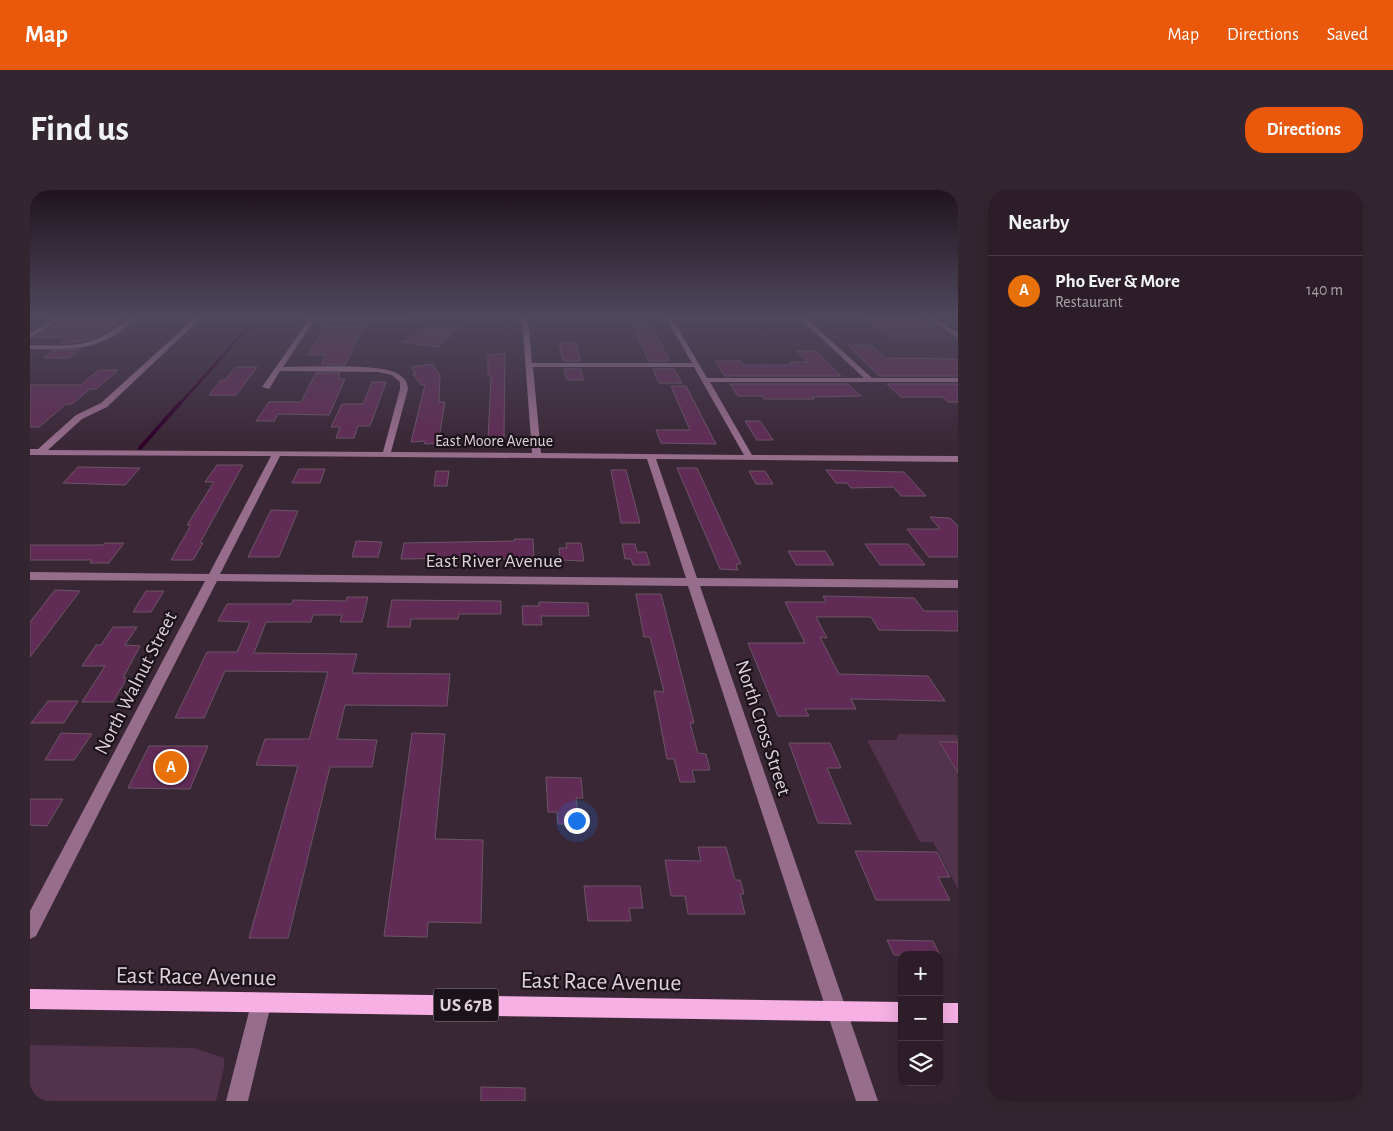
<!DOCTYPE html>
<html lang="en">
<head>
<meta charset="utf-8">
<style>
  :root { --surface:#2c1d28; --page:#342630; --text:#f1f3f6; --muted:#a6a2a8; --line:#483b45; --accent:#ea580c }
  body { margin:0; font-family:"Alegreya Sans",sans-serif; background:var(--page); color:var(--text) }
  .controls { position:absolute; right:15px; bottom:15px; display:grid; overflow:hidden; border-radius:10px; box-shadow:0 5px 20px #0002 }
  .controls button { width:45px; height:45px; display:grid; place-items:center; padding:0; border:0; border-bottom:1px solid var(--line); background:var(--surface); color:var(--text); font:25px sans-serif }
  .you { position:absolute; left:546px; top:630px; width:18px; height:18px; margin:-12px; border:4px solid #fff; border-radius:50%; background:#1a73e8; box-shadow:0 0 0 8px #1a73e833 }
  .badge { display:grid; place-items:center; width:32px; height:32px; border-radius:50%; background:var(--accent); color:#fff; font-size:16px; font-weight:700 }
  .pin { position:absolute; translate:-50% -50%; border:2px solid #fff; box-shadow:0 1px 5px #0006 }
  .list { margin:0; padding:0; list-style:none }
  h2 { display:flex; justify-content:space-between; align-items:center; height:65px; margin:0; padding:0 20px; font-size:21px }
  h2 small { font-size:16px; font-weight:400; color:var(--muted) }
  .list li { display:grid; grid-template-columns:32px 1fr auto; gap:15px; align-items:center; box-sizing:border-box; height:70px; padding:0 20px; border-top:1px solid var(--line) }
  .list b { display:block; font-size:19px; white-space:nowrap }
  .list p { margin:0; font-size:16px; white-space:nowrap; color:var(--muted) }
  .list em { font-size:16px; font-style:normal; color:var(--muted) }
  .icon { flex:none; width:28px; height:28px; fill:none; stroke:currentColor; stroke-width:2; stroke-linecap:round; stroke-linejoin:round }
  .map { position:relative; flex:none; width:928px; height:911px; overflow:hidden; border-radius:20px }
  header { display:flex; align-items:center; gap:30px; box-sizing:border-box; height:70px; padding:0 25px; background:var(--accent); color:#fff }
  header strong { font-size:24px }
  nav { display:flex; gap:28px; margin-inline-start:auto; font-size:18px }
  .intro { display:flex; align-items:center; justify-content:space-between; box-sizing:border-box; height:120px; padding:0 30px }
  h1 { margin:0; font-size:35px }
  .button { padding:12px 22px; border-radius:20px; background:var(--accent); color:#fff; font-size:18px; font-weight:700 }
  main { display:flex; gap:30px; padding:0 30px }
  aside { flex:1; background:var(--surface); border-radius:20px; box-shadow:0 5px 20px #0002 }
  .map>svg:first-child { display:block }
</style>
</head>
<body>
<header>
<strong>Map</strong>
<nav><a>Map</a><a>Directions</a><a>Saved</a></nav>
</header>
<div class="intro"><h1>Find us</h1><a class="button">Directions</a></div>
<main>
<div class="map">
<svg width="928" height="911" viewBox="0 0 928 911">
  <rect width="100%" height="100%" fill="#3a2736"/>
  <!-- green -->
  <path fill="#52334b" d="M 833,128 L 892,128 L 924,149 L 860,149 Z
    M 869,544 L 928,545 L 928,552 L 908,552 L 928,584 L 928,699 L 903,652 L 890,652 L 837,550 L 866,550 Z
    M 0,855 L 164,858 L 194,868 L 194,878 L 186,911 L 0,911 Z"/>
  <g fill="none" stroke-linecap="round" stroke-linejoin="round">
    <!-- stream-far1 -->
    <path stroke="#2f0028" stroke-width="2.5" d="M 149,215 L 226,128"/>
    <!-- stream -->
    <path stroke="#2f0028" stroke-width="4" d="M 110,258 L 150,213"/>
  </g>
  <!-- building -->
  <path fill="#602c55" stroke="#6b5565" d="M 36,128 L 91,128 L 69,146 L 53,151 L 31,154 L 38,148 L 5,147 Z
    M 295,137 L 333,137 L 315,175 L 291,174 L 296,165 L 278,165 Z
    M 603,137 L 621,137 L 640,171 L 619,171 Z
    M 395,138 L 427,138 L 408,157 L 372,152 Z
    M 529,152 L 546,152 L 550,171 L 533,171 Z
    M 818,155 L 840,155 L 855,168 L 928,169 L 928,186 L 849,186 Z
    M 50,159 L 39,168 L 14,168 L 23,161 L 21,161 Z
    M 767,161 L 786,161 L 811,186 L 695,186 L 685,171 L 710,171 L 713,175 L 762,175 L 760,172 L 778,172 Z
    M 475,163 L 474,251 L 458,250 L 461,186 L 458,186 L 458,165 Z
    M 402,174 L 410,185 L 409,212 L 415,212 L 409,248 L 410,253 L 395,254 L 394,251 L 381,252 L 395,195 L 391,195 L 383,184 L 386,184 L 381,177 Z
    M 206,177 L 227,177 L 206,205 L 179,205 L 191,190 L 195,190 Z
    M 534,179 L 551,179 L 553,190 L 537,190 Z
    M 623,179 L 644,179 L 652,193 L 629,193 Z
    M 69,180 L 88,180 L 66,199 L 60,199 L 42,214 L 36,214 L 9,237 L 0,237 L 0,195 L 50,195 Z
    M 286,183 L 310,183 L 308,189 L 315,189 L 299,225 L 248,224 L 244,231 L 226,231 L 239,212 L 271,212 Z
    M 342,192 L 356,192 L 340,236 L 328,236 L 324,248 L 306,248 L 310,237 L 301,237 L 312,214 L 333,214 Z
    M 700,194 L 818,194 L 831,206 L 782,207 L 784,209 L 734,209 L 732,206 L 708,206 Z
    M 857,194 L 928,194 L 928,212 L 918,212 L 912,207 L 871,207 Z
    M 641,196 L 656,196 L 686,254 L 631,253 L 626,240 L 660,240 Z
    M 715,231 L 730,231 L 743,250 L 727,250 Z
    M 187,275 L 213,275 L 170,353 L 173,353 L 163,370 L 141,370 L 161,335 L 157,335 L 184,292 L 175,292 Z
    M 48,277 L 110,278 L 95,295 L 33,293 Z
    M 647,278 L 667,278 L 711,374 L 706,374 L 708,380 L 690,379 Z
    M 269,279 L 295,279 L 290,293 L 262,293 Z
    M 581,280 L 596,280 L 610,333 L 591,333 Z
    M 796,280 L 874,282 L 896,306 L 871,306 L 863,297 L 821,298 L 817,293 L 806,293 Z
    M 406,281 L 419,281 L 417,296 L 404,296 Z
    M 719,281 L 735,281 L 743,294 L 726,294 Z
    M 241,320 L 268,321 L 249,367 L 218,367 Z
    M 900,327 L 920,328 L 928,336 L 928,367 L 899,367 L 877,339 L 910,339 Z
    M 484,349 L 503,349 L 504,370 L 440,368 L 371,369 L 374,353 L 485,351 Z
    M 326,351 L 352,352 L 348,367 L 322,367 Z
    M 75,353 L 94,353 L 79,373 L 60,373 L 62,370 L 0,370 L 0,355 L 73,355 Z
    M 536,353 L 551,353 L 554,371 L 530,370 L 529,358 L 537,358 Z
    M 592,354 L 605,354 L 607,362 L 616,362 L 620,375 L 603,375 L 601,369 L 595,369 Z
    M 835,354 L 878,354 L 895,375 L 850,375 Z
    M 758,361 L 795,361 L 804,375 L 766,375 Z
    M 25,400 L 50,401 L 0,467 L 0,432 Z
    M 116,401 L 134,401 L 121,422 L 103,422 Z
    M 606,404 L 631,404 L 664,533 L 660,533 L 668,563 L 676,564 L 680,580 L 662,580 L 665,592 L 650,592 L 644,569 L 637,569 L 624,501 L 634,502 L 620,447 L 614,447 Z
    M 793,406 L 884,408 L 894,421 L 928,421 L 928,441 L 849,440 L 841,427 L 786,427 L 797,448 L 790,447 L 809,484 L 898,486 L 915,511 L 821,509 L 826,519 L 775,519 L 779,526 L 748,526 L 718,453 L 775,453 L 755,412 L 796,412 Z
    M 317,407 L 338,407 L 332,432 L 310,432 L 312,425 L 283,425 L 281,432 L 236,432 L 224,463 L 327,464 L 322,483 L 420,484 L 417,516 L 315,515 L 307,549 L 347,550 L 342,577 L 300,577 L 258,748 L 219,748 L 268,576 L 226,575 L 235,549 L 279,549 L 298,482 L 195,481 L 174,528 L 145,528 L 177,462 L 207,462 L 220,432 L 188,431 L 197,414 L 262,414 L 263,410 L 316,411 Z
    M 362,410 L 471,411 L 471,424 L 429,424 L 428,429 L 381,429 L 380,437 L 357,437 Z
    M 509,412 L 558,413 L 559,426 L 511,426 L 512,435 L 493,435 L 492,416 L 509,416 Z
    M 83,437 L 107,437 L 95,455 L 110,456 L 93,488 L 97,488 L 83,512 L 52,512 L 75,476 L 52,476 L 66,455 L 71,455 Z
    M 18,511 L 48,511 L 34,533 L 1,533 Z
    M 31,543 L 62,544 L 44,570 L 15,570 Z
    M 382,543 L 415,544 L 405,649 L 453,650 L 451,733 L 398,732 L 397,747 L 354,746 Z
    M 909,552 L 928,552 L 928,583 Z
    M 759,553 L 800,553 L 811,578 L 797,578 L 821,634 L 788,633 Z
    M 119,556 L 178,556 L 160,599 L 98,598 Z
    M 516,587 L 551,588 L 553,608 L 546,608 L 549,634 L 528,634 L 527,622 L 518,622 Z
    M 0,609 L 33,609 L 17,636 L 0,635 Z
    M 668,657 L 696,657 L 705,690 L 710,690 L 714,704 L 710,704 L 715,724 L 658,724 L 655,706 L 641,706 L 635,670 L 671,671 Z
    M 825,661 L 907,662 L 920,687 L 908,687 L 920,710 L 846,710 Z
    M 554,696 L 610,696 L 613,718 L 599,718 L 601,731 L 558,731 Z
    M 857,750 L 903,751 L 910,765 L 864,765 Z
    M 451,897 L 495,898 L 495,911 L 451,911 Z"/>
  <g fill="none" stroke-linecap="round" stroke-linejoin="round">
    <!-- minor -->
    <path fill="#976d8c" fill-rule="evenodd" d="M 26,128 L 32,128 L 0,148 L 0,143 Z
      M 100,128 L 106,128 C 73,161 44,160 0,159 L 0,155 C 48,156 60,158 100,128 Z
      M 165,128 L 171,128 L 77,217 L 52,229 L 18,260 L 353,262 L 370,199 L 370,192 L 362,185 L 348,182 L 250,181 L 239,199 L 232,197 L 280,128 L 381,128 L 363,131 L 284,131 L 253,177 C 276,177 352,173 368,184 C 375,188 377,191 378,199 L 361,262 L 502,263 L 492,128 L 498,128 L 502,173 L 662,173 L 636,128 L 776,128 L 842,188 L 928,188 L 928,192 L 680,192 L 722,265 L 928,266 L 928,272 L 626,269 L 667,388 L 928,390 L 928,398 L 670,396 L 848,911 L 826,911 L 658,396 L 187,391 L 6,746 L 0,749 L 0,721 L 175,391 L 0,390 L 0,382 L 179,384 L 241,266 L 0,265 L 0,259 L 8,259 L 46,225 L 71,213 ZM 643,130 L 773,131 L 834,188 L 677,188 ZM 503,177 L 664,177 L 714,265 L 511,263 ZM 250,266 L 617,269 L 656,388 L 190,384 Z
      M 897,128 L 903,128 L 928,143 L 928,148 Z
      M 231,804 L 238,807 L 241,814 L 218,911 L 196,911 L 221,814 L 224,807 Z"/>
    <!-- major -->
    <path fill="#f6b0e4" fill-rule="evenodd" d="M 0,799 L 872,812 L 872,832 L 0,819 Z
      M 909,813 L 928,813 L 928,833 L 909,833 Z"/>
  </g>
  <!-- sky -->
  <linearGradient id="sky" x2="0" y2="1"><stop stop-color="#20151e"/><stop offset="0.5" stop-color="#4f475d"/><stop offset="1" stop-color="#4f475d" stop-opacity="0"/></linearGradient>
  <rect width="928" height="255" fill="url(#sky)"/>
  <g text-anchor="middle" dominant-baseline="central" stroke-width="4.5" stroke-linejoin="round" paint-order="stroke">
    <!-- far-street labels -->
    <g font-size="16" fill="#ded1da" stroke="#1c131a">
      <text x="464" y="251">East Moore Avenue</text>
    </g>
    <!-- shield labels -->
    <rect fill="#1c131a" stroke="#a498a0" stroke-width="1" x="403.5" y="798.5" width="65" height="33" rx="4"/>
    <g font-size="19" font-weight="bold" fill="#ded1da">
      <text x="436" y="815">US 67B</text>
    </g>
    <!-- street labels -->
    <g font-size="20" fill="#ded1da" stroke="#1c131a">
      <text x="464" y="371">East River Avenue</text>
      <text transform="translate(106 493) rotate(-63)">North Walnut Street</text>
      <text transform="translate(733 538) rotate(72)">North Cross Street</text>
    </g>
    <!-- near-street labels -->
    <g font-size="24" fill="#ded1da" stroke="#1c131a">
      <text transform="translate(166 787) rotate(1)">East Race Avenue</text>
      <text transform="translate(571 792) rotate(1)">East Race Avenue</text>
    </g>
  </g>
</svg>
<div class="controls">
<button>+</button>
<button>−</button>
<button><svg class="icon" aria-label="layers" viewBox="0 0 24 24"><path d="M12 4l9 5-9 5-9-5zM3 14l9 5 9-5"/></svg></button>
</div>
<div class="you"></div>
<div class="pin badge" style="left:141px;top:577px;background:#e8710a">A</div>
</div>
<aside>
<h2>Nearby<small></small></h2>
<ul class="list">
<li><span class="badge" style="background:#e8710a">A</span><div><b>Pho Ever &amp; More</b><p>Restaurant</p></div><em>140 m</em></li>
</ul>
</aside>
</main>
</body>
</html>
